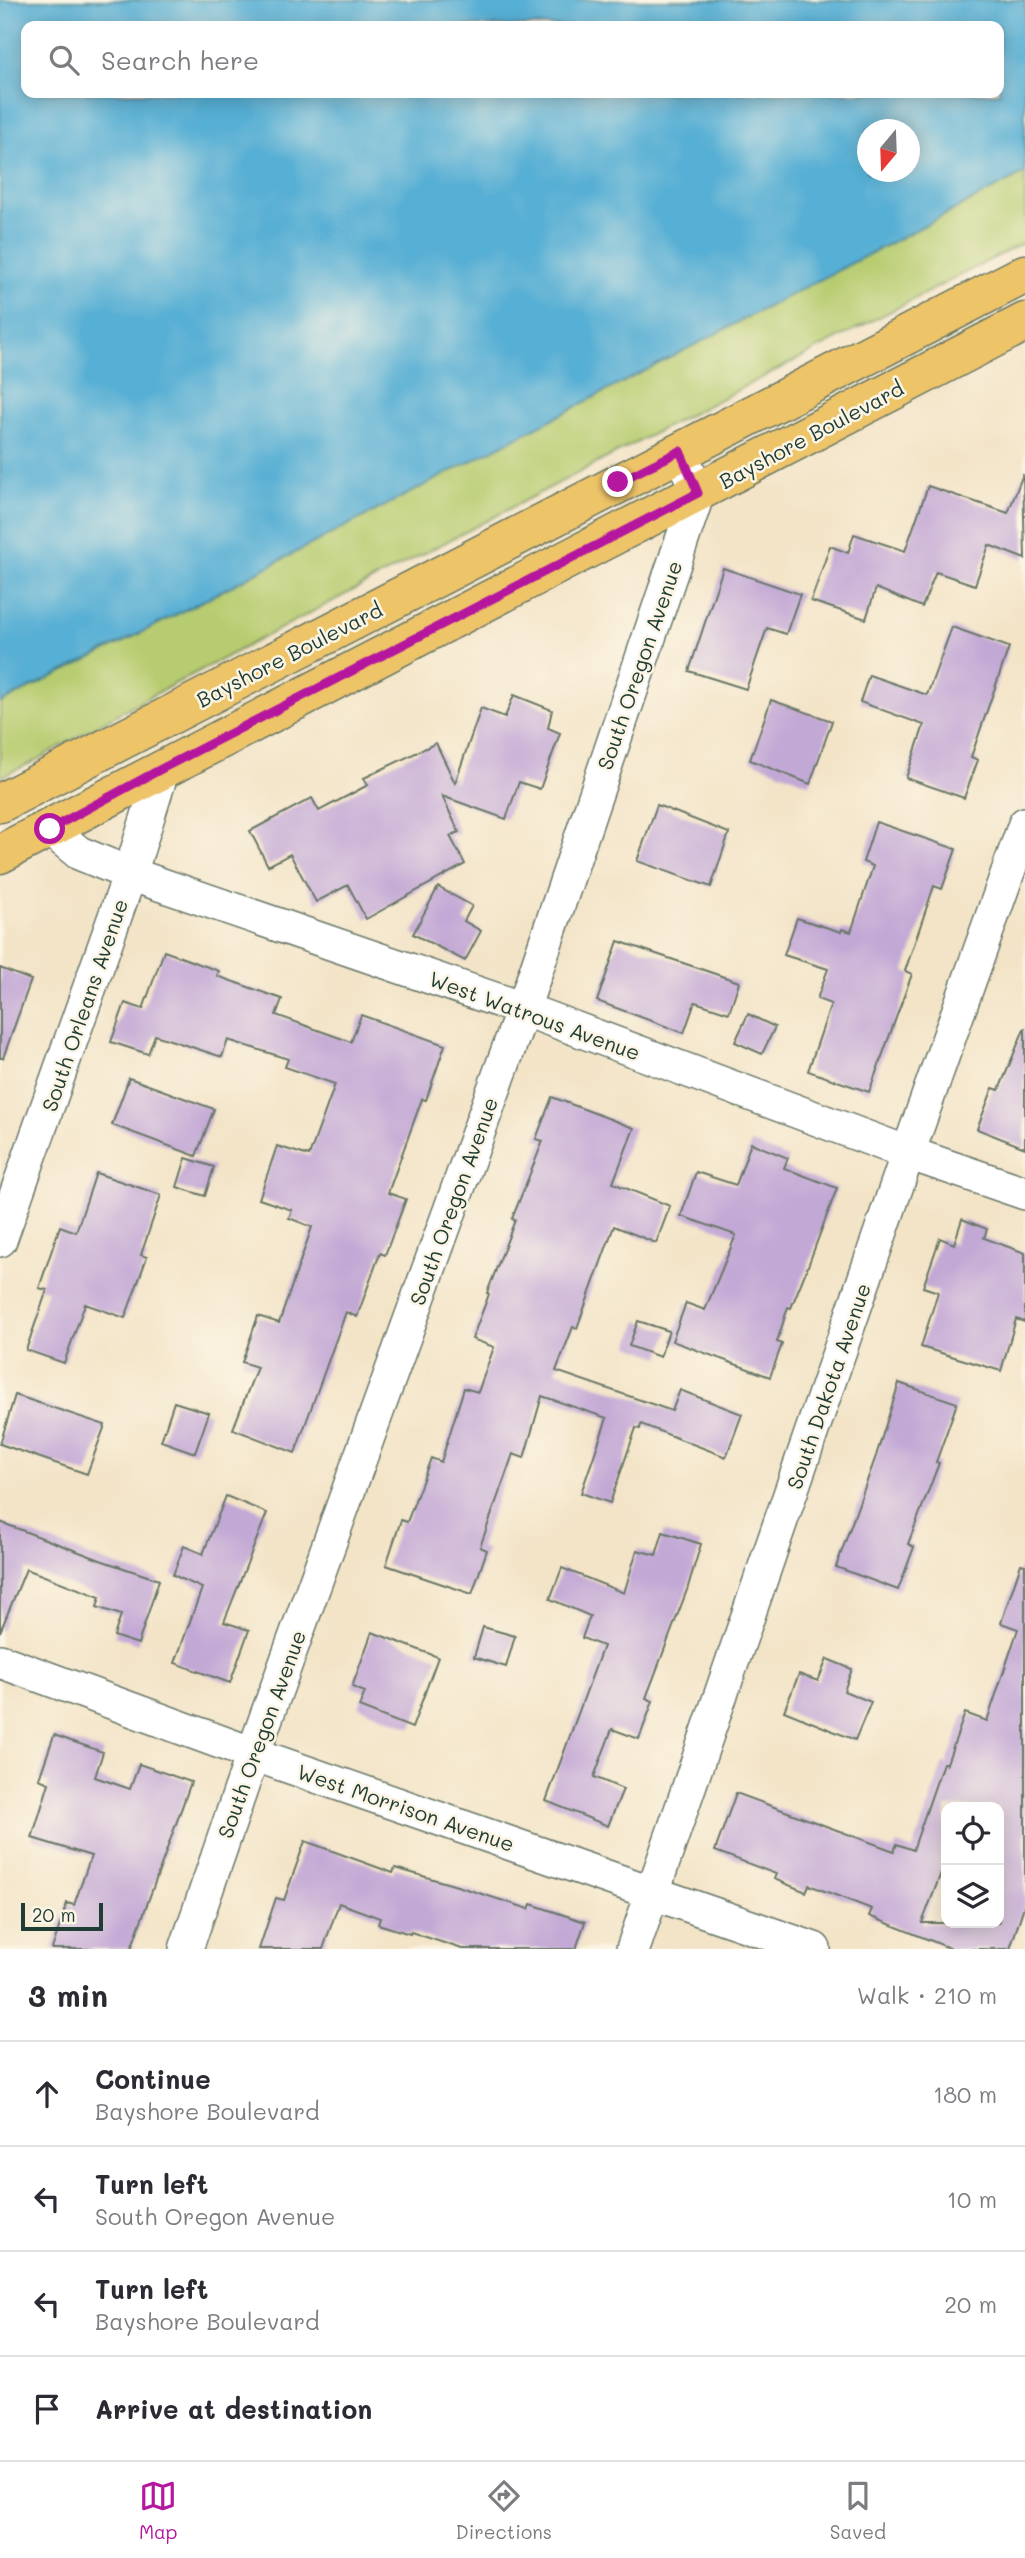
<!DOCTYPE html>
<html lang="en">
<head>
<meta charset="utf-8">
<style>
  :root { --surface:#fff; --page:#f7f7f7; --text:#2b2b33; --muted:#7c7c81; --line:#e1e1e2; --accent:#b5179e }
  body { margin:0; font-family:Mali,sans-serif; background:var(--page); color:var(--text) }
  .controls { position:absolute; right:21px; bottom:21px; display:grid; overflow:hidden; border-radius:14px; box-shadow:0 4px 18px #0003 }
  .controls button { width:63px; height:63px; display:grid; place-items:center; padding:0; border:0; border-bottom:2px solid var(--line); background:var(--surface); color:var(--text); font:35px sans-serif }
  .compass { position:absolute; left:857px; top:119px; width:63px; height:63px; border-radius:50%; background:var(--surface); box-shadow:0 4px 18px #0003; rotate:199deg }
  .scale { position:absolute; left:21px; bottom:18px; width:82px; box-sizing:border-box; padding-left:7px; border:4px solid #1f3d34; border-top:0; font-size:19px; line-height:24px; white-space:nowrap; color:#1f3d34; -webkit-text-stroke:5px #fcf5e5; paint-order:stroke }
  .stop { position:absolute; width:21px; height:21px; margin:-16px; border:5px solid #b5179e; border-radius:50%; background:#fff }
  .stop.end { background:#b5179e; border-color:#fff; box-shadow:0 2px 7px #0008 }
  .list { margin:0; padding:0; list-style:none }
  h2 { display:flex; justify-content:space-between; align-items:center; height:91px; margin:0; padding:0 28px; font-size:30px }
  h2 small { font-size:23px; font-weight:400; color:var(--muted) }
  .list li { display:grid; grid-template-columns:46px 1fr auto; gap:21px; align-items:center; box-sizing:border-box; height:105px; padding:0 28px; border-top:2px solid var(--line) }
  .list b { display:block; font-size:26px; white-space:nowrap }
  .list p { margin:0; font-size:23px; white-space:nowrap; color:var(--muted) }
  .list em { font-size:23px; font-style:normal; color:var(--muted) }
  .icon { flex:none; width:38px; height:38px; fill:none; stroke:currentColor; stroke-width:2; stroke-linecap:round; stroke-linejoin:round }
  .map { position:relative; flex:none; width:1025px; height:1949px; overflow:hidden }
  .search { position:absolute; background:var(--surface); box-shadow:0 4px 18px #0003; left:21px; right:21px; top:21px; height:77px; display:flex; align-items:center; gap:18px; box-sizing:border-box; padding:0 24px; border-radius:14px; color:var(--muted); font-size:26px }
  .sheet { height:511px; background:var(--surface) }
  nav { display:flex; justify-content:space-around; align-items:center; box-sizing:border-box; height:98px; border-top:2px solid var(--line); background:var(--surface); font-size:19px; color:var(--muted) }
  nav a { display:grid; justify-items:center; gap:4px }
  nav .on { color:var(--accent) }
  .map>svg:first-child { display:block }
</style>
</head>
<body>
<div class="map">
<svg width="1025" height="1949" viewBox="0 0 1025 1949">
  <rect width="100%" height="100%" fill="#fcf5e5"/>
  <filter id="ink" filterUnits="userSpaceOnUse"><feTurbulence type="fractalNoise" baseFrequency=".0143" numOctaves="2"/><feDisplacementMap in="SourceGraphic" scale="14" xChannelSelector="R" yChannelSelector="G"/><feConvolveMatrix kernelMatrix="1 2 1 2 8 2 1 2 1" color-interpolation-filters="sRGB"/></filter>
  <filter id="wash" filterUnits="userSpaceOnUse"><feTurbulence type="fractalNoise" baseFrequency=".00686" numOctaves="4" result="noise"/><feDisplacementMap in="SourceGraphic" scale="28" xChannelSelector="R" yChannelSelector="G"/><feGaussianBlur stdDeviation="1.57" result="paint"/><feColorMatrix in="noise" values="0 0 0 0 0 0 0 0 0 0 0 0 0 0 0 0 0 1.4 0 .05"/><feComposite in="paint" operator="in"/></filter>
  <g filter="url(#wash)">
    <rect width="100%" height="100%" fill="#f3e4c7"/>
    <!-- green -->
    <path fill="#b7cc70" stroke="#6b8452" stroke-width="2" d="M 1025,173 L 1025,242 L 664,428 L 134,705 L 29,764 L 0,777 L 0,703 L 131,638 Z"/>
    <!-- water -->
    <path fill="#57afd4" stroke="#3b7684" stroke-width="2" fill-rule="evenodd" d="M 0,0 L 1025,0 L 1025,173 L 131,638 L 0,703 ZM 26,26 L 999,26 L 999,93 L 26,93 ZM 867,130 L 909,130 L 909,172 L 867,172 Z"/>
    <g id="blocks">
      <!-- building -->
      <path fill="#c2a8d5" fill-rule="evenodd" d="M 1023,474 L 1025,559 L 989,545 L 975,585 L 936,572 L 922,607 L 876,588 L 866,619 L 811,601 L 830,546 L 848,553 L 854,534 L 905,551 L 928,486 L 1008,513 Z
        M 723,568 L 800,594 L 786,634 L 767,628 L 746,689 L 689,671 Z
        M 952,627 L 1009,647 L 971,757 L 978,760 L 964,798 L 906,778 L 924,725 L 860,702 L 869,675 L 927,695 Z
        M 514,695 L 552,710 L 548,728 L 560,733 L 540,789 L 519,782 L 506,819 L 442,796 L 459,832 L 450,836 L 465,864 L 366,919 L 348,885 L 316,902 L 290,854 L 268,866 L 250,831 L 312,798 L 319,811 L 368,785 L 364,778 L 436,743 L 455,783 L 481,708 L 505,717 Z
        M 771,700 L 832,721 L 810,784 L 750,760 Z
        M 657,805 L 729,833 L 711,887 L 637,861 Z
        M 876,822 L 956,849 L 942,889 L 934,886 L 905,971 L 912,974 L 869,1092 L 808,1071 L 831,1004 L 817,999 L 828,969 L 784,955 L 797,918 L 841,932 L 842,929 L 851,932 L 873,866 L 863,862 Z
        M 438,887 L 472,906 L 464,921 L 481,931 L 465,961 L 413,934 Z
        M 618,941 L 739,982 L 729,1013 L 695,1002 L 684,1033 L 597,1001 Z
        M 164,951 L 219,971 L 217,976 L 282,999 L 276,1015 L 351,1042 L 361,1015 L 445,1045 L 426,1100 L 422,1099 L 388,1193 L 406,1199 L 385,1255 L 380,1253 L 357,1317 L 346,1312 L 295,1453 L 233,1429 L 257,1367 L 242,1362 L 258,1316 L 279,1323 L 312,1227 L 289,1218 L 292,1210 L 259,1199 L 277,1146 L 309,1156 L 335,1084 L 285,1067 L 288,1059 L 228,1040 L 222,1057 L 155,1035 L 148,1054 L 111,1042 L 125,1003 L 143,1009 Z
        M 0,968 L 31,980 L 3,1058 L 0,1058 Z
        M 748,1014 L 775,1027 L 762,1054 L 735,1042 Z
        M 1024,1029 L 1025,1029 L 1025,1148 L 977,1129 L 993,1088 L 999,1090 Z
        M 129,1078 L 214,1109 L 196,1156 L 112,1125 Z
        M 552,1097 L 634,1128 L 613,1183 L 670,1206 L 656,1243 L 614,1226 L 577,1328 L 573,1327 L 556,1371 L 672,1411 L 680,1390 L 742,1414 L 726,1457 L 641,1424 L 640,1429 L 636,1428 L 610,1503 L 581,1493 L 607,1418 L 542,1396 L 524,1458 L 513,1454 L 480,1547 L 487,1550 L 472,1594 L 386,1565 L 401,1520 L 407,1522 L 431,1458 L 441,1462 L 464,1388 L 478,1392 L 494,1347 L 472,1339 L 489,1294 L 487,1293 L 515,1220 L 512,1219 L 543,1141 L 536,1139 Z
        M 751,1143 L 788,1158 L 784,1168 L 837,1188 L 808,1266 L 791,1308 L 788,1307 L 777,1342 L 782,1344 L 770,1377 L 672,1341 L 686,1303 L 705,1310 L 736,1235 L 681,1216 L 696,1172 L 736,1185 Z
        M 186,1158 L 214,1167 L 205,1196 L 177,1187 Z
        M 96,1173 L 161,1195 L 141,1255 L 147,1257 L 125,1318 L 85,1304 L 64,1363 L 26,1350 L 47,1290 L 39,1288 L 60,1226 L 76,1232 Z
        M 962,1219 L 987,1229 L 984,1238 L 1025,1253 L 1025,1322 L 1016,1319 L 1001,1371 L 921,1347 L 938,1292 L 923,1287 L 940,1238 L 954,1244 Z
        M 638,1321 L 669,1331 L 660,1357 L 629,1346 Z
        M 899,1383 L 957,1403 L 936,1462 L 939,1463 L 908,1544 L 914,1547 L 898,1590 L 836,1567 L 876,1456 Z
        M 15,1395 L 105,1425 L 87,1474 L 0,1444 Z
        M 174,1402 L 209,1413 L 195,1453 L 161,1441 Z
        M 226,1496 L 267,1513 L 224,1622 L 249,1630 L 230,1683 L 175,1663 L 202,1588 L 173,1575 L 184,1546 L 203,1554 Z
        M 0,1522 L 103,1561 L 159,1580 L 138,1644 L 114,1636 L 121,1615 L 97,1607 L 100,1597 L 26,1569 L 0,1632 Z
        M 663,1532 L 701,1544 L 687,1590 L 646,1698 L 653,1701 L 639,1739 L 612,1729 L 594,1777 L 623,1789 L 608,1826 L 546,1801 L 603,1646 L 582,1638 L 590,1616 L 550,1599 L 562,1568 L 624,1593 L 637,1550 L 656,1555 Z
        M 1021,1564 L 1025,1565 L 1025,1903 L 1010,1949 L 952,1949 L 869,1916 L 872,1909 L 809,1885 L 806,1892 L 774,1879 L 776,1874 L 715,1851 L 736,1793 L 894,1851 L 897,1844 L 913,1850 L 943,1763 L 946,1763 L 946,1766 L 965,1713 L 987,1721 L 1018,1629 L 1001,1623 ZM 946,1807 L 999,1807 L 999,1923 L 922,1923 L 946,1860 Z
        M 483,1627 L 515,1636 L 506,1667 L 474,1657 Z
        M 372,1632 L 438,1657 L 412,1728 L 359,1707 L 365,1692 L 352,1687 Z
        M 827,1659 L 852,1669 L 844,1691 L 871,1702 L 855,1740 L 784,1711 L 799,1674 L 818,1681 Z
        M 54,1735 L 103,1752 L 95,1777 L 130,1789 L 139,1764 L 191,1782 L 131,1949 L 52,1949 L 67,1903 L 74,1905 L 91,1856 L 32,1838 L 49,1783 L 39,1779 Z
        M 305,1841 L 393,1873 L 395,1868 L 457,1886 L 529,1909 L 531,1904 L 585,1922 L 576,1949 L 462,1949 L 411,1932 L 410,1934 L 378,1924 L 380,1918 L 339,1903 L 323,1949 L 259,1949 L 276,1898 L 284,1900 Z"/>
    </g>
  </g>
  <g filter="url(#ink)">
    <use href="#blocks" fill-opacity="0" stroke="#697767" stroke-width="2"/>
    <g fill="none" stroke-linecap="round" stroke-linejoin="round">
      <defs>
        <path id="minor" d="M 50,829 L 79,853 L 130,874 L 523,1009 L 908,1153 L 1025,1193
          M 0,1240 L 130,874 L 163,768
          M 0,1661 L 253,1754 L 814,1949
          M 186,1949 L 253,1754 L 523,1009 L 698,493 L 680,451
          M 633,1949 L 908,1153 L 1025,824"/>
        <path id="major" d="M 0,803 L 1025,274
          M 0,854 L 1025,322"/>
      </defs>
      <!-- minor casing -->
      <use href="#minor" stroke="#697767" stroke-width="36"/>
      <!-- major casing -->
      <use href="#major" stroke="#697767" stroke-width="41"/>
      <!-- minor -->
      <use href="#minor" stroke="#fff" stroke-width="33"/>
      <!-- major -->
      <use href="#major" stroke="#eec469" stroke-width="38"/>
    </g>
  </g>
  <g fill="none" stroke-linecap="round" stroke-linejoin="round" filter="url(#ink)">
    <!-- route -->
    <path stroke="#b5179e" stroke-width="9" d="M 50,829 L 163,768 L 698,493 L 680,451 L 618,482"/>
  </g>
  <g text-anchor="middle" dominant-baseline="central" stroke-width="5" stroke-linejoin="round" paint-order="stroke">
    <!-- street labels -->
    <g font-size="21" fill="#1f3d34" stroke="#fcf5e5">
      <text transform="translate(811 434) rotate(-28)">Bayshore Boulevard</text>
      <text transform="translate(289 654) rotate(-27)">Bayshore Boulevard</text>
      <text transform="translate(639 665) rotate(-71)">South Oregon Avenue</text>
      <text transform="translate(84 1005) rotate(-71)">South Orleans Avenue</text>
      <text transform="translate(535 1015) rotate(20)">West Watrous Avenue</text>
      <text transform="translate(453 1201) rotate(-70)">South Oregon Avenue</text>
      <text transform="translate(828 1386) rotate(-71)">South Dakota Avenue</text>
      <text transform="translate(261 1734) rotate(-70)">South Oregon Avenue</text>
      <text transform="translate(406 1807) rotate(19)">West Morrison Avenue</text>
    </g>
  </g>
</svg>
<div class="controls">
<button><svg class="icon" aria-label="locate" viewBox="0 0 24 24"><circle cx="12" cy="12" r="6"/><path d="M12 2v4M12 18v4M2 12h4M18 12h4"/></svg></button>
<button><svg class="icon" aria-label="layers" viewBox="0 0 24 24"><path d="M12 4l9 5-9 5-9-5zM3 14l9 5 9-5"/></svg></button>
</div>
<svg class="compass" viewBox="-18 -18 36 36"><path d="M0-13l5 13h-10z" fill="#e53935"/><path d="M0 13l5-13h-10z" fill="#7c7c81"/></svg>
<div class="scale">20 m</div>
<div class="stop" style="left:50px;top:829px"></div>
<div class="stop end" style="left:618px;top:482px"></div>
<div class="search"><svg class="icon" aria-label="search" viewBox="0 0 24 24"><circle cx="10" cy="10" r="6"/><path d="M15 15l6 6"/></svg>Search here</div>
</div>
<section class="sheet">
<h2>3 min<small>Walk · 210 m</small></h2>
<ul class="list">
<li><svg class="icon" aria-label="ahead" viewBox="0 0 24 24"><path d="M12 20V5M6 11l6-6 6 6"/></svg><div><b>Continue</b><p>Bayshore Boulevard</p></div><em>180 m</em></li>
<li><svg class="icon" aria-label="left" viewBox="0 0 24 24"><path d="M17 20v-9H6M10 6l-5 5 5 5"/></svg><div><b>Turn left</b><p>South Oregon Avenue</p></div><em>10 m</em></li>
<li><svg class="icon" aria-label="left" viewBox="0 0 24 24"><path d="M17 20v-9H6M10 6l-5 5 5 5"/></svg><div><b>Turn left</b><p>Bayshore Boulevard</p></div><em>20 m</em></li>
<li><svg class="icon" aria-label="arrive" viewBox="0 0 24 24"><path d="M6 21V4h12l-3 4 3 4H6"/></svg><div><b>Arrive at destination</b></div></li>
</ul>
</section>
<nav>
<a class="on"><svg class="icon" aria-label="map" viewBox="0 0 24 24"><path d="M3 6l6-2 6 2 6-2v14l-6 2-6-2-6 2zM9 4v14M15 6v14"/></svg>Map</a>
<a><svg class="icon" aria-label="directions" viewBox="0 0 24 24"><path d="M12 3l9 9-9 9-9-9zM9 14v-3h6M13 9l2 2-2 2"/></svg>Directions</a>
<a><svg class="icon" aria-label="saved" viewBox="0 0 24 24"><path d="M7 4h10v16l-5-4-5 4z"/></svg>Saved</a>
</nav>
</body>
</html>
